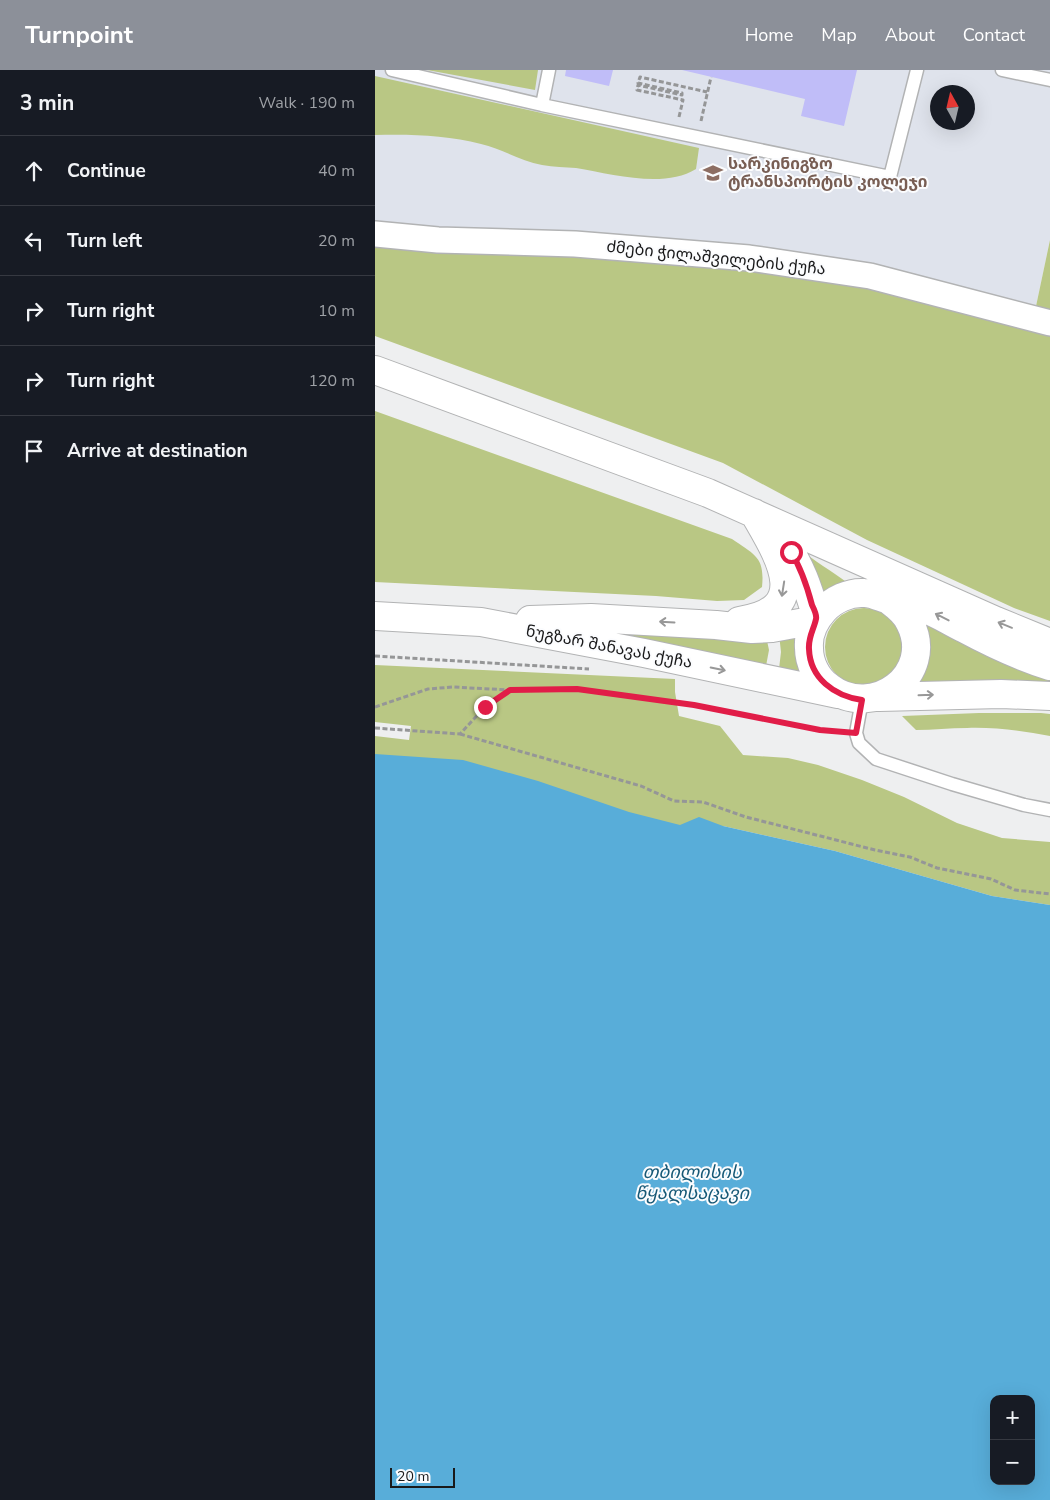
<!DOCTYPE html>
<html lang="en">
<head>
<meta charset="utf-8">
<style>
  :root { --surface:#171b24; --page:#20242c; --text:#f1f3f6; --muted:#9ea1a6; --line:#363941; --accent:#8c9099 }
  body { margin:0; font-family:"Nunito Sans","Noto Sans Georgian",sans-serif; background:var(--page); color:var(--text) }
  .controls { position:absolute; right:15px; bottom:15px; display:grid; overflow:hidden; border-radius:10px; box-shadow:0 5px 20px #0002 }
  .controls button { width:45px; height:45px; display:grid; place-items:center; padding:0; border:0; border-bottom:1px solid var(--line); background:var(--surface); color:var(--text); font:25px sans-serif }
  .compass { position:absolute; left:555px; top:15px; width:45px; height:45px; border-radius:50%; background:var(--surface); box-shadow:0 5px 20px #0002; rotate:352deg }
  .scale { position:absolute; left:15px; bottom:12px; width:65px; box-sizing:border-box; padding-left:5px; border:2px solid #19191a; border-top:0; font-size:14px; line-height:18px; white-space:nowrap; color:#19191a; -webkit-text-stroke:4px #fbfcfe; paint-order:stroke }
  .stop { position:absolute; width:15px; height:15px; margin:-11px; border:4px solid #e11d48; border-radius:50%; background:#fff }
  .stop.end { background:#e11d48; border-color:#fff; box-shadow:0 1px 5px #0008 }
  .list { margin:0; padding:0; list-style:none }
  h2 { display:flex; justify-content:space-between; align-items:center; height:65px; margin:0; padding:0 20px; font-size:21px }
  h2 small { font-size:16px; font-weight:400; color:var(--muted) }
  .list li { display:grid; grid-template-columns:32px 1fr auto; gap:15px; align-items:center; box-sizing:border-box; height:70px; padding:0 20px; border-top:1px solid var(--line) }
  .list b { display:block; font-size:19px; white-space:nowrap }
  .list em { font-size:16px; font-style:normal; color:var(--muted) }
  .icon { flex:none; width:28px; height:28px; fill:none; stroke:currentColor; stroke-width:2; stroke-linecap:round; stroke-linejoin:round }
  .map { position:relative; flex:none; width:675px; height:1430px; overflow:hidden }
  header { display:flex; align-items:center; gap:30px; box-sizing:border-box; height:70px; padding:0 25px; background:var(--accent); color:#fff }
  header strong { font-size:24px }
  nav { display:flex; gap:28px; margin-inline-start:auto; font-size:18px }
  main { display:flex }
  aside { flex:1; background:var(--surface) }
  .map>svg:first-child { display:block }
</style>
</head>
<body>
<header>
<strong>Turnpoint</strong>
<nav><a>Home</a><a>Map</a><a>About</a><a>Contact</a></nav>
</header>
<main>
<aside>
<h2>3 min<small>Walk · 190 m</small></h2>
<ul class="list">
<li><svg class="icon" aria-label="ahead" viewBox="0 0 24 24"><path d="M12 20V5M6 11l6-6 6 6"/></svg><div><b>Continue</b></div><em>40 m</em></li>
<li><svg class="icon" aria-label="left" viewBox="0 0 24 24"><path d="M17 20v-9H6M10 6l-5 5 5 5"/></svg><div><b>Turn left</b></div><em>20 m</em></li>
<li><svg class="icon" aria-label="right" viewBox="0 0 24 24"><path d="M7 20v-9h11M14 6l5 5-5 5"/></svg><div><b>Turn right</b></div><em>10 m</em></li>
<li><svg class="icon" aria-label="right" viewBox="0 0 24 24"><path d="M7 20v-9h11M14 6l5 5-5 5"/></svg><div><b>Turn right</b></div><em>120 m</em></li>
<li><svg class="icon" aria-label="arrive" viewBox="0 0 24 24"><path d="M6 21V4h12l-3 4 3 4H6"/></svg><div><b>Arrive at destination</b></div></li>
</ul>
</aside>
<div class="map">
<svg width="675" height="1430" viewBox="0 0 675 1430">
  <rect width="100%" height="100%" fill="#eeeff0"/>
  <!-- built -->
  <path fill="#dfe3ec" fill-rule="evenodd" d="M 0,0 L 675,0 L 675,170 L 660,241 L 0,153 ZM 562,22 L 592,22 L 592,52 L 562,52 Z"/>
  <!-- green -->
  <path fill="#b9c784" d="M 52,0 L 163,0 L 160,20 Z
    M 0,6 L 324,78 L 321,99 C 289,119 237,104 201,98 C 190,97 179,97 167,95 C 146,91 127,79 106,74 C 72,65 35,64 0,65 Z
    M 675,170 L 675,245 L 660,241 Z
    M 0,171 L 398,198 L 500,216 L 675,264 L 675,551 L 639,538 L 492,470 L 348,393 L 0,266 Z
    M 0,341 L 357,469 C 380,485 390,487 387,517 L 369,530 L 342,531 L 281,526 L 0,512 Z
    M 422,477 C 439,491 457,501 474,514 L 443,530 Z
    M450 577a39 39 0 1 1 78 0a39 39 0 1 1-78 0Z
    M 547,546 L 675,605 L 675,613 L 541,616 Z
    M 424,558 L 428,603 L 404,599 L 406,582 L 404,564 Z
    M 230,560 L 391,566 L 394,580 L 391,596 Z
    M 0,595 L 300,609 L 300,622 L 304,646 L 345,656 L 368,685 L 413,688 L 443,695 L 487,710 L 529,727 L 582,753 L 627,768 L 675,772 L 675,835 L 617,826 L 460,781 L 348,756 L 343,762 L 0,706 L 0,666 L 34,670 L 36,656 L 0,652 Z
    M 604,643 L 666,643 L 675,644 L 675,666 C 648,661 620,657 592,658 C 575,658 558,660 541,660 L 527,646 Z"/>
  <!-- water -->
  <path fill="#58add9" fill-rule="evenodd" d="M 0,684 L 88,690 L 163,711 L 254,742 L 305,755 L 324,747 L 348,756 L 460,781 L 617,826 L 675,835 L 675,1430 L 0,1430 ZM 619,1329 L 656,1329 L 656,1411 L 619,1411 Z"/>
  <!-- building -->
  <path fill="#c0bdf8" d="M 191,0 L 238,0 L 234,16 L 190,6 Z
    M 307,0 L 482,0 L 469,56 L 426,46 L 430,29 Z"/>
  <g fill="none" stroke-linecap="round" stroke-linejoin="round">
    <defs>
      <path id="lane" d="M 17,0 L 167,35 L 515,107 L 542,0
        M 627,0 L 675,10
        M 167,35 L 174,0
        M 487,630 L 481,663 L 484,673 L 501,689 L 577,714 L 649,735 L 675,740"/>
      <path id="street" d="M 0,164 L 63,170 L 200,174 L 374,188 L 495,206 L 675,253"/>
      <path id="secondary" d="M 0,300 L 333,423 L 621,551 L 675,573
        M 410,474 C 427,497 434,522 442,548
        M 515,531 C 523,537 531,543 535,553 C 561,604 498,651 454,617 C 442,609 434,593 434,578 C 433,564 439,551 449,540 C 458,530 474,522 489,523 C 499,523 508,529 518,531 C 528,534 538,535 547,538 C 561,542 575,552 588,558 C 616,573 645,587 675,596
        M 0,546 L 106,552 L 269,583 L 463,624
        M 155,550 L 216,548 L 341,555 L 377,559 L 397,558 L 441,550
        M 364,551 C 440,540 403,485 379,443
        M 504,627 L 626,624 L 675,626"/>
    </defs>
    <!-- lane casing -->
    <use href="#lane" stroke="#b2b3b4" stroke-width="15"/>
    <!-- street casing -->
    <use href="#street" stroke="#b2b3b4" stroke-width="28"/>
    <!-- secondary casing -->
    <use href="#secondary" stroke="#b2b3b4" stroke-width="30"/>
    <!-- path -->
    <path stroke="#959697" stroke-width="3" stroke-dasharray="5 2.5" stroke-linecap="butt" d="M 304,47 L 308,30 L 262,20 L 263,15 L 307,25 L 307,23 L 263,13 L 265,7 L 332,22
      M 326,51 L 336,7
      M 0,586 L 214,599
      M 0,637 L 53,619 L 78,617 L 134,620
      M 0,658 L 85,664 L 110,637 L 135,620 L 201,619 L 319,635 L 445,660 L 466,661
      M 85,664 L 266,716 L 299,731 L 328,732 L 371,747 L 500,780 L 535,787 L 562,798 L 616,809 L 640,820 L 675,824"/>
    <!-- lane -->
    <use href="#lane" stroke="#fff" stroke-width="12"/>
    <!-- street -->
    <use href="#street" stroke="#fff" stroke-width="25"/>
    <!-- secondary -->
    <use href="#secondary" stroke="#fff" stroke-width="28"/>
  </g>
  <!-- one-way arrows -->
  <defs><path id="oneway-shaft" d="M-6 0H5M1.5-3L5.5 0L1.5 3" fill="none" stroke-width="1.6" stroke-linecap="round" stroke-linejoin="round" transform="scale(1.25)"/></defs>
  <g stroke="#989898">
    <use href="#oneway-shaft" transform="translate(408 519) rotate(99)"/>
    <use href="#oneway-shaft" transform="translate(567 547) rotate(-153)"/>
    <use href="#oneway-shaft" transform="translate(292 552) rotate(-177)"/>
    <use href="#oneway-shaft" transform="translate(630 555) rotate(-158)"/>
    <use href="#oneway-shaft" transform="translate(343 599) rotate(12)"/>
    <use href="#oneway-shaft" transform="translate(551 625) rotate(-2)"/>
  </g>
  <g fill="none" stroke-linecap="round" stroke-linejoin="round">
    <!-- route -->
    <path stroke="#e11d48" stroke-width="6" d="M 110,637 L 135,620 L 202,619 L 319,635 L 445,660 L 481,663 L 487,630 C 459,626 435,608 434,579 C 433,567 439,559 441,549 C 442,545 439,539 437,535 C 432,516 426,498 416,482"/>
  </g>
  <!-- icons -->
  <defs>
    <symbol id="university-bare" viewBox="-9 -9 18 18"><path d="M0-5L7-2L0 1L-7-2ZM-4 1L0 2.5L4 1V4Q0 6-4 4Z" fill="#8d6e63" stroke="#fbfcfe" stroke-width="2.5" paint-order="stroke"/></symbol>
  </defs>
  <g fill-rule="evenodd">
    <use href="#university-bare" x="324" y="89" width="28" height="28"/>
  </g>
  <g text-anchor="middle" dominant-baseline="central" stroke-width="4" stroke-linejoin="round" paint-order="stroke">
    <!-- education labels -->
    <g font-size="16" font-weight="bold" fill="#785e54" stroke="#fbfcfe" text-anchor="start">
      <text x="353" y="94">სარკინიგზო<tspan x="353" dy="18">ტრანსპორტის კოლეჯი</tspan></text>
    </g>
    <!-- street labels -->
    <g font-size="16" fill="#19191a" stroke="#fbfcfe">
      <text transform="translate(341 188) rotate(6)">ძმები ჭილაშვილების ქუჩა</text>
      <text transform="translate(234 577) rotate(11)">ნუგზარ შანავას ქუჩა</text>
    </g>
    <!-- water labels -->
    <g font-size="18" font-style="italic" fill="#165876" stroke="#fbfcfe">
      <text x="317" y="1102">თბილისის<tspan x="317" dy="21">წყალსაცავი</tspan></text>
    </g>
  </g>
</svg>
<div class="controls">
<button>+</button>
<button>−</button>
</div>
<svg class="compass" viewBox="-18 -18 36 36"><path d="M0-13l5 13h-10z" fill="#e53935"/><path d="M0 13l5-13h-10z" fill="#9ea1a6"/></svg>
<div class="scale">20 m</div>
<div class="stop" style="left:416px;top:482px"></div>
<div class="stop end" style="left:110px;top:637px"></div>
</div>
</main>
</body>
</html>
